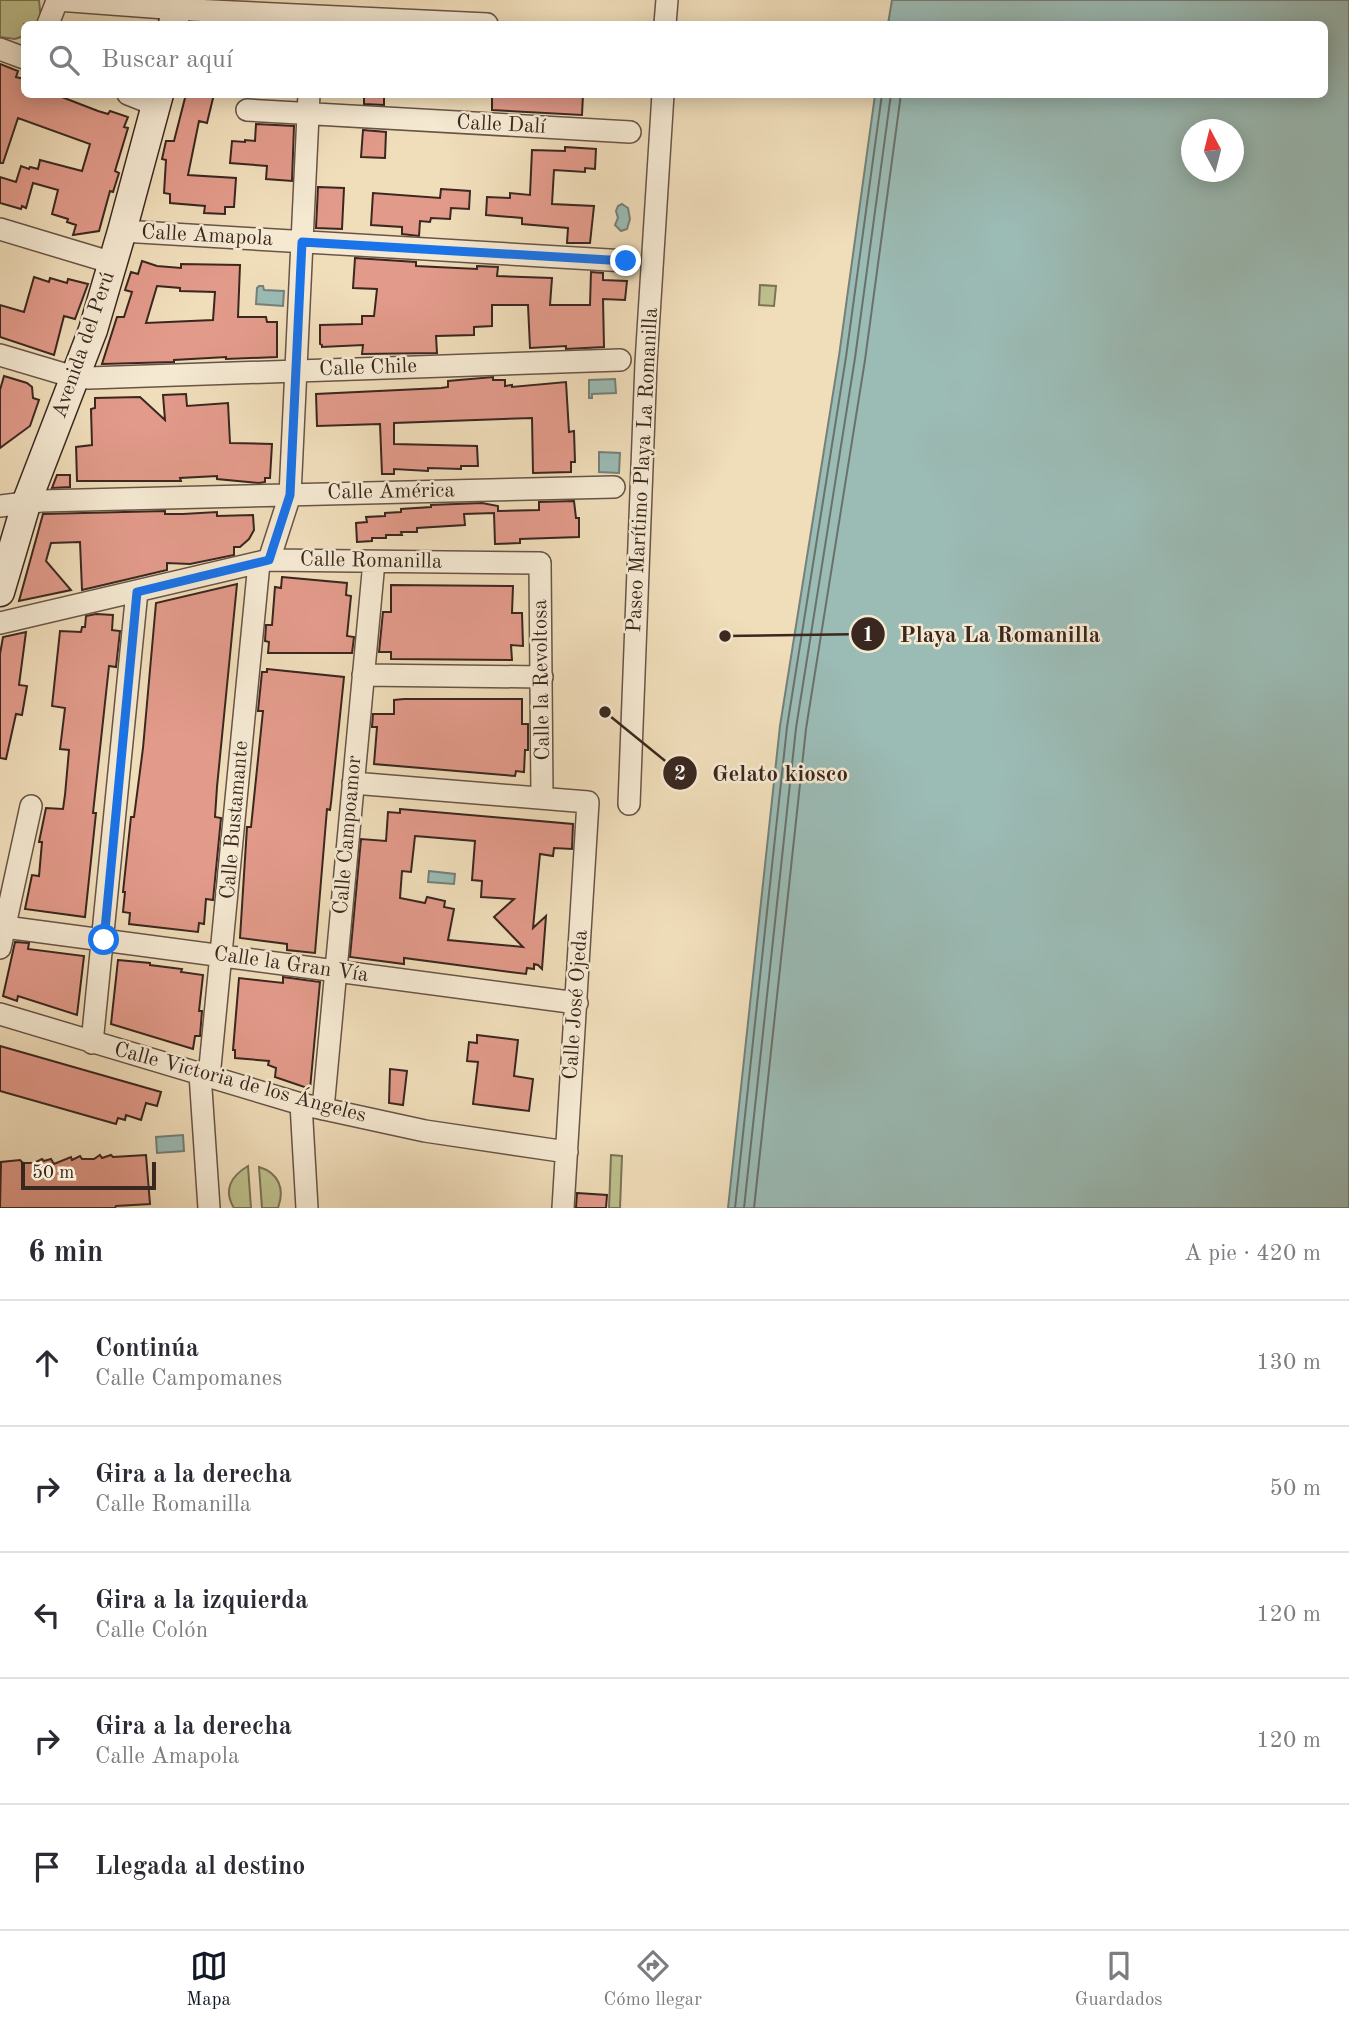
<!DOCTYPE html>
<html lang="es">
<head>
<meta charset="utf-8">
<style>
  :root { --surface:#fff; --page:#f7f7f7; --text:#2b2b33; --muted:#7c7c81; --line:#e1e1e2; --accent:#111827 }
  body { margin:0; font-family:"Old Standard TT",serif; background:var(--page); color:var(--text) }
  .compass { position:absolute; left:1181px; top:119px; width:63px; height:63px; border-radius:50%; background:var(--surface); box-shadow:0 4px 18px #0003; rotate:353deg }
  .scale { position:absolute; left:21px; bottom:18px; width:135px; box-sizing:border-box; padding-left:7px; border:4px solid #3a271f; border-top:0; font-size:19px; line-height:24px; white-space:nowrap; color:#3a271f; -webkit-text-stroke:5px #f5e9d2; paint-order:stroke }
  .stop { position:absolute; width:21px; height:21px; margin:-16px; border:5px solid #1a73e8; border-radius:50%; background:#fff }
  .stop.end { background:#1a73e8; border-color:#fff; box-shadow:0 2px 7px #0008 }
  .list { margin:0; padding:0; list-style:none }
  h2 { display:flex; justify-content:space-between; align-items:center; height:91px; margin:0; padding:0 28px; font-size:30px }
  h2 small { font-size:23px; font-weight:400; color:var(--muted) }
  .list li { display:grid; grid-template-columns:46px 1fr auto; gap:21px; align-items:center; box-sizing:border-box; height:126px; padding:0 28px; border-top:2px solid var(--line) }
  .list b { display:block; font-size:26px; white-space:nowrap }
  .list p { margin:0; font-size:23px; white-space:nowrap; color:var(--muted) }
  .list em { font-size:23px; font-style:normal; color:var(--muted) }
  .icon { flex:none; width:38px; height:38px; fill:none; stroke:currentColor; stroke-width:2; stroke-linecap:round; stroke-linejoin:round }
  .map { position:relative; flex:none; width:1349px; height:1208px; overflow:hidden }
  .search { position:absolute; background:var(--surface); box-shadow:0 4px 18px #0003; left:21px; right:21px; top:21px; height:77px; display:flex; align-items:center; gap:18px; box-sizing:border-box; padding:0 24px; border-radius:10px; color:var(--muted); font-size:26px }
  .sheet { height:721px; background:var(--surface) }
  nav { display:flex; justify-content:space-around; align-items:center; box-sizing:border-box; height:98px; border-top:2px solid var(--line); background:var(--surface); font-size:19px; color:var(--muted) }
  nav a { display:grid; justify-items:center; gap:4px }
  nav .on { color:var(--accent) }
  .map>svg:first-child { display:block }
</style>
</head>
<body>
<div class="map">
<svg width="1349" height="1208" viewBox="0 0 1349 1208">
  <rect width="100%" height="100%" fill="#f0ddba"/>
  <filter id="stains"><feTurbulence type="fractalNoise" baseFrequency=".00286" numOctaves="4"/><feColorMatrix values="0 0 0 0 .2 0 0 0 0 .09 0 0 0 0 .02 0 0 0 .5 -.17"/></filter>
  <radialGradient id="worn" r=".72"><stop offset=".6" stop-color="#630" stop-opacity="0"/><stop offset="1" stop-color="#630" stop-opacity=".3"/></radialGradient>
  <!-- green -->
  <path fill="#bdc08d" stroke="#7c7456" stroke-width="2" d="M 0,0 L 39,0 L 41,21 L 39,24 L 24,24 L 24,36 L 15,39 L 0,37 Z
    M 760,285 L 776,286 L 774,306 L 759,305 Z
    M 611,1155 L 622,1156 L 620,1208 L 609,1208 Z
    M 248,1166 L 251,1208 L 234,1208 C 223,1190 231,1176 248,1166 Z
    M 259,1167 C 279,1173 285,1189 278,1208 L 262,1208 Z"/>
  <!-- water -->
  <path fill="#9bbbb5" stroke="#748079" stroke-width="2" fill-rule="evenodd" d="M 892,0 L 1349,0 L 1349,1208 L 728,1208 L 780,726 L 839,356 L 875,95 L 1324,94 L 1324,24 L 888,24 ZM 1192,130 L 1234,130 L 1234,172 L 1192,172 Z
    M 622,204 L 628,208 L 630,219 L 627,229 L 621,231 L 615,225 L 618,218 L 616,211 L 618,206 Z
    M 259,286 L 263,286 L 264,290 L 284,291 L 283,306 L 256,304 L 257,288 Z
    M 615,379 L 616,393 L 592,394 L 592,398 L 589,398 L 589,380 Z
    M 599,452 L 620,453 L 619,473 L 599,472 Z
    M 429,871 L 455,874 L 454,884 L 428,882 Z
    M 183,1135 L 184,1151 L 157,1153 L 156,1137 Z"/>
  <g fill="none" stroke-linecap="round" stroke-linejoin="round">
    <!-- shore -->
    <path stroke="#6a716a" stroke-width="2" d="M 735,1208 L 787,727 L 846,357 L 882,94
      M 744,1208 L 796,728 L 855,358 L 891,94
      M 754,1208 L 806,729 L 865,360 L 901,94"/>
  </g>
  <!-- building -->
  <path fill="#e29a8a" stroke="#3a271f" stroke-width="2" fill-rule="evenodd" d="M 0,64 L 18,71 L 16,77 L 24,79 L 24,94 L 54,94 L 98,111 L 108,114 L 110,111 L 128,117 L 124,127 L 128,128 L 115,171 L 119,173 L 113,192 L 110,191 L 99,231 L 73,235 L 76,225 L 67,222 L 68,219 L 52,214 L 58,190 L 33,183 L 26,208 L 22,206 L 21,209 L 0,203 L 0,177 L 16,182 L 21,166 L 29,169 L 30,167 L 38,169 L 40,160 L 82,171 L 90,144 L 18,118 L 3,163 L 0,163 Z
    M 186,94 L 214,94 L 207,123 L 199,121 L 188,175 L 236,178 L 234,207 L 225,207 L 225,214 L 204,213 L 205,206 L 170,203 L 170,194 L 164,193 L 166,160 L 162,159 L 166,141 L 174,141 Z
    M 364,94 L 384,94 L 384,105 L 364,104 Z
    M 492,94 L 583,94 L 582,115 L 492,110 Z
    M 256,124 L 294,126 L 292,181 L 266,179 L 267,166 L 230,163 L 232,141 L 245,142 L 245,140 L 255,141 Z
    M 363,130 L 386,132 L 385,158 L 361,157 Z
    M 565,147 L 596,149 L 595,169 L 585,168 L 585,172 L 554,170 L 552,204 L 594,206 L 590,243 L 567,243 L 568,228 L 522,224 L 522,218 L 486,215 L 487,197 L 510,198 L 510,193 L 530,195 L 532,150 L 565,151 Z
    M 318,187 L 344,188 L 342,229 L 316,228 Z
    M 441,189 L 470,191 L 469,209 L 451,208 L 450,219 L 431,218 L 430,222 L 420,221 L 419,236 L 402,234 L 402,227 L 371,225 L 373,193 L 440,198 Z
    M 355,258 L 416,262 L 416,266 L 477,269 L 477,266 L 498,267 L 497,276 L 552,278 L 550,305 L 590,305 L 591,272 L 603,273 L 603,280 L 627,281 L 625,300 L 603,299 L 604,347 L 566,349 L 566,346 L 530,348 L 528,305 L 492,305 L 492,326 L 474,327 L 474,335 L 436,336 L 437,353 L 362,354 L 363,345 L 322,347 L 322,345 L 320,344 L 320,325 L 362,324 L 362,316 L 374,316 L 377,289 L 353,288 Z
    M 142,261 L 157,266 L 181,268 L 181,264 L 240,265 L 238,317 L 266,317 L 267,322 L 277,322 L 277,357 L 226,359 L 226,357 L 174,360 L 174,362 L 102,364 L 117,317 L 124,317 L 132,292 L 125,290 L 131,272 L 138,274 ZM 157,286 L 180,288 L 180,291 L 215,292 L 213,320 L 146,323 Z
    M 34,277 L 49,282 L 50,278 L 67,283 L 68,279 L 88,284 L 75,319 L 64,316 L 54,355 L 0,337 L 0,305 L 24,312 Z
    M 4,376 L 27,383 L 32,387 L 33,398 L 39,400 L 30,426 L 0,448 L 0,390 Z
    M 493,377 L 493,380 L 505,380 L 505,386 L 512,385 L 512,387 L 566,382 L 569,432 L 574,431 L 575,462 L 571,462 L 571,472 L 533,473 L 532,418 L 394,423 L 394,444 L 477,446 L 478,466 L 461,466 L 461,469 L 428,468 L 428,471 L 394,469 L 394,474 L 382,474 L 380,424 L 317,426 L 316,394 L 441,388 L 448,387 L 448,381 Z
    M 186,394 L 187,406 L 228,403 L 230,443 L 272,444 L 270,478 L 265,478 L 265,482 L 259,483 L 217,479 L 217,476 L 180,478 L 181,481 L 77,481 L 76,447 L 92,445 L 91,409 L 95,408 L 95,398 L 140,397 L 165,420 L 163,395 Z
    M 57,475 L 70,475 L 70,487 L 52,488 Z
    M 574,501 L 576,518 L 579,518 L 579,537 L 520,539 L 520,543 L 495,544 L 494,513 L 464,514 L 465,525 L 417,528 L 417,532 L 401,532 L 402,535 L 386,535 L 386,538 L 372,538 L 372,541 L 357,542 L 356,523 L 367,522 L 366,517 L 385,516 L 385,513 L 401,512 L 401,509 L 431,507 L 431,505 L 482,503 L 498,506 L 498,511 L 539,510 L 539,502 Z
    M 165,511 L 165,514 L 183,514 L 217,512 L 217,516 L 253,515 L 254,530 L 249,539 L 240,547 L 234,547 L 234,555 L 190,564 L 167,563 L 167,570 L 82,590 L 80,542 L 51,543 L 46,561 L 71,590 L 19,601 L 43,514 Z
    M 282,577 L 347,583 L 346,595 L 351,596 L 347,636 L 354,637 L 352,653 L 268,653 L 269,642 L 265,641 L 266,625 L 272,625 L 275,587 L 281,588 Z
    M 237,584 L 217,787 L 215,817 L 221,818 L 213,900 L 206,899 L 204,924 L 199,923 L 198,932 L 129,924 L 130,913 L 123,912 L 125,892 L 123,892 L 131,817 L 134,817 L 143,748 L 156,603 Z
    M 391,585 L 513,586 L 512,613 L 522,613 L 523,646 L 511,645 L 512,660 L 391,659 L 391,652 L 379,652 L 383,612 L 391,612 Z
    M 96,614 L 113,615 L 112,630 L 120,631 L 116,667 L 109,666 L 93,813 L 96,813 L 85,917 L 25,909 L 32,875 L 39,876 L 42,842 L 39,842 L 46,808 L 63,809 L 65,795 L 69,750 L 60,749 L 65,708 L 52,706 L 60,631 L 81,632 L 82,627 L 85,627 L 86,616 Z
    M 26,632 L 19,685 L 27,686 L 22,715 L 16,714 L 6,759 L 0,758 L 0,654 L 3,637 Z
    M 267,669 L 344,677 L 331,803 L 330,810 L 327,809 L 315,953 L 287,950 L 287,944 L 240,938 L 247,827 L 251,827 L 263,711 L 258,711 L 262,672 L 267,672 Z
    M 404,699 L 522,699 L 522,724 L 528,724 L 528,750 L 525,750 L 524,772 L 516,771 L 515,776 L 374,764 L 377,727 L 372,727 L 373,714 L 394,714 L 394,700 Z
    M 400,809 L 573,824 L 572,849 L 554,848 L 553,856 L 540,854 L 533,928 L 546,916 L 542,969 L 538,965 L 534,964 L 534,969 L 527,968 L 526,974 L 404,958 L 404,964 L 350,957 L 361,839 L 386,841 L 388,812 L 400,813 ZM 415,836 L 475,841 L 472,880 L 482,881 L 481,897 L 514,899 L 494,917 L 523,947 L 448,940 L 454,909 L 444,907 L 445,901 L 427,897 L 425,903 L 400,898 L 402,871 L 411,872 Z
    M 15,942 L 29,943 L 28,949 L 84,956 L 77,1015 L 18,996 L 17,1001 L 3,996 Z
    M 118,960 L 150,963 L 150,965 L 182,969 L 181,972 L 203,975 L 199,1011 L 202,1011 L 200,1036 L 195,1036 L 193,1049 L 111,1024 Z
    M 283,977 L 320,982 L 310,1089 L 275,1077 L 276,1068 L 268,1065 L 269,1061 L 235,1058 L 235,1050 L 233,1050 L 239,978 L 283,983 Z
    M 477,1035 L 518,1040 L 514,1076 L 533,1079 L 529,1111 L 473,1104 L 478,1062 L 467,1061 L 469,1042 L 477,1043 Z
    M 0,1046 L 161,1092 L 157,1106 L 146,1103 L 141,1120 L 126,1115 L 125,1120 L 118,1118 L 116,1124 L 0,1091 Z
    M 390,1069 L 407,1071 L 403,1105 L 389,1103 Z
    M 100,1155 L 102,1158 L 111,1155 L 113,1157 L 146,1155 L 150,1204 L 116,1206 L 115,1208 L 0,1208 L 1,1162 L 20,1160 L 23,1163 L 34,1163 L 42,1159 L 44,1161 L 51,1159 L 54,1164 L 71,1157 L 72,1160 L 80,1156 L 82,1159 L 94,1159 Z
    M 577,1193 L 607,1195 L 606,1208 L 576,1208 Z"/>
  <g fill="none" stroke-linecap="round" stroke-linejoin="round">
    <defs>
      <path id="street" d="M 57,0 L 192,10 L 487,24
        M 48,24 L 57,1
        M 665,24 L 667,0
        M 0,49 L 24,58
        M 128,94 L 156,105
        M 247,110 L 630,132
        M 0,229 L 113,263
        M 122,231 L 626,261
        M 0,355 L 74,377 L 89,378 L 620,360
        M 0,506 L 41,501 L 614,487
        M 269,560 L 290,495 L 309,94
        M 0,623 L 269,560 L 540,563 L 542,797
        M 363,675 L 542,677
        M 353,783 L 588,802 L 563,1208
        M 629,804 L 646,363 L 663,94
        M 5,927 L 577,1003
        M 0,948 L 31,806
        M 0,1014 L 301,1104 L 425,1131 L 567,1152
        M 92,1043 L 137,591
        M 200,1074 L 209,1208
        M 209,1077 L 259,563
        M 301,1104 L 307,1208
        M 323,1109 L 374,562"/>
      <path id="secondary" d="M 173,24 L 178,0
        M 0,592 L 27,501 L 93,330 L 122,231 L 159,94"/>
    </defs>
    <!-- street casing -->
    <use href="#street" stroke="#685446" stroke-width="24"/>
    <!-- secondary casing -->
    <use href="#secondary" stroke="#3a271f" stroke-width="31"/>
    <!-- street -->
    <use href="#street" stroke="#f5e9d2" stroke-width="21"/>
    <!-- secondary -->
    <use href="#secondary" stroke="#f5e9d2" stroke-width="28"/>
  </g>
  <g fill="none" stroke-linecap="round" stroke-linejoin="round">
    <!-- route -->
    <path stroke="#1a73e8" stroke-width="9" d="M 104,940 L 137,592 L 269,560 L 290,495 L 302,242 L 626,261"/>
  </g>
  <g text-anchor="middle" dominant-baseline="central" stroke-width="5" stroke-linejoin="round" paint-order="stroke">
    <!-- street labels -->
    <g font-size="21" fill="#3a271f" stroke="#f5e9d2">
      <text transform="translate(501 125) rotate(3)">Calle Dalí</text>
      <text transform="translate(207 236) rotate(3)">Calle Amapola</text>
      <text transform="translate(84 345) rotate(-71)">Avenida del Perú</text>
      <text transform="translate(368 368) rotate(-2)">Calle Chile</text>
      <text transform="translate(643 470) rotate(-87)">Paseo Marítimo Playa La Romanilla</text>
      <text transform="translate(391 492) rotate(-1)">Calle América</text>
      <text transform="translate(371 561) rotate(1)">Calle Romanilla</text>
      <text transform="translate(542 680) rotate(-91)">Calle la Revoltosa</text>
      <text transform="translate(235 820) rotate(-85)">Calle Bustamante</text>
      <text transform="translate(348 835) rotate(-85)">Calle Campoamor</text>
      <text transform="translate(291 965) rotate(8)">Calle la Gran Vía</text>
      <text transform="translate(576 1005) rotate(-86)">Calle José Ojeda</text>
      <text transform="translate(240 1083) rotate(15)">Calle Victoria de los Ángeles</text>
    </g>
  </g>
  <!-- callouts -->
  <path fill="none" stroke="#3a271f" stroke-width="2.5" d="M725 636L868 634M605 712L680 773"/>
  <g fill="#3a271f" stroke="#f5e9d2" stroke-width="2.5">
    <circle cx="725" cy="636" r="7"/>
    <circle cx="605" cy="712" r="7"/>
    <circle cx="868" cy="634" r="18"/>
    <circle cx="680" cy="773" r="18"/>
  </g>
  <g font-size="21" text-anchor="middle" font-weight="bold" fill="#fff">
    <text x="868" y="641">1</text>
    <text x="680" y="780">2</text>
  </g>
  <g font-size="23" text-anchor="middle" font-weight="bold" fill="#3a271f" stroke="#f5e9d2" stroke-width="5" stroke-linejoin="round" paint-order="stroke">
    <text x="1000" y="642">Playa La Romanilla</text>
    <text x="780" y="781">Gelato kiosco</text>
  </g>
  <rect width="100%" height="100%" filter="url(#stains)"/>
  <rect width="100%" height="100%" fill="url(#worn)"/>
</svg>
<svg class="compass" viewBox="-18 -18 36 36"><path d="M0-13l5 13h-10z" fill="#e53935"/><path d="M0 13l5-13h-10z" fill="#7c7c81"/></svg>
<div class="scale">50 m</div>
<div class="stop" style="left:104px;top:940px"></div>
<div class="stop end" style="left:626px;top:261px"></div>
<div class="search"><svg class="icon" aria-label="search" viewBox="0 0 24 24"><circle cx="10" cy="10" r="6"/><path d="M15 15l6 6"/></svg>Buscar aquí</div>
</div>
<section class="sheet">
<h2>6 min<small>A pie · 420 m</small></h2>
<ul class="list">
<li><svg class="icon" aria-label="ahead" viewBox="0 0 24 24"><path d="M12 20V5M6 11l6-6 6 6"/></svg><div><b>Continúa</b><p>Calle Campomanes</p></div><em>130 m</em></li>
<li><svg class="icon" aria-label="right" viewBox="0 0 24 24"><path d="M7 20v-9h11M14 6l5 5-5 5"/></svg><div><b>Gira a la derecha</b><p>Calle Romanilla</p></div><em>50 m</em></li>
<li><svg class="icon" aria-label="left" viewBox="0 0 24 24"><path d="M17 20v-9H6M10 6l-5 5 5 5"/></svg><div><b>Gira a la izquierda</b><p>Calle Colón</p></div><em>120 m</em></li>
<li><svg class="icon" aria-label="right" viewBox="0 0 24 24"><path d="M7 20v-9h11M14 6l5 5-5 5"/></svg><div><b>Gira a la derecha</b><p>Calle Amapola</p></div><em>120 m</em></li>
<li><svg class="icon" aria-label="arrive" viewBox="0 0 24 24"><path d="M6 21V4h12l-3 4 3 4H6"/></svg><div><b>Llegada al destino</b></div></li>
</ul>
</section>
<nav>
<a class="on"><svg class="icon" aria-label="map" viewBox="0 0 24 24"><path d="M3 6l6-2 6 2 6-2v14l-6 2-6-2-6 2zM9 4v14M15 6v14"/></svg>Mapa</a>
<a><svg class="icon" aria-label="directions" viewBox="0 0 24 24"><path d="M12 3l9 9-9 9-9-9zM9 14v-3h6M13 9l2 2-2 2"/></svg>Cómo llegar</a>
<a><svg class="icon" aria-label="saved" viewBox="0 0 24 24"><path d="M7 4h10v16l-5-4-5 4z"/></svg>Guardados</a>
</nav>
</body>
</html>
